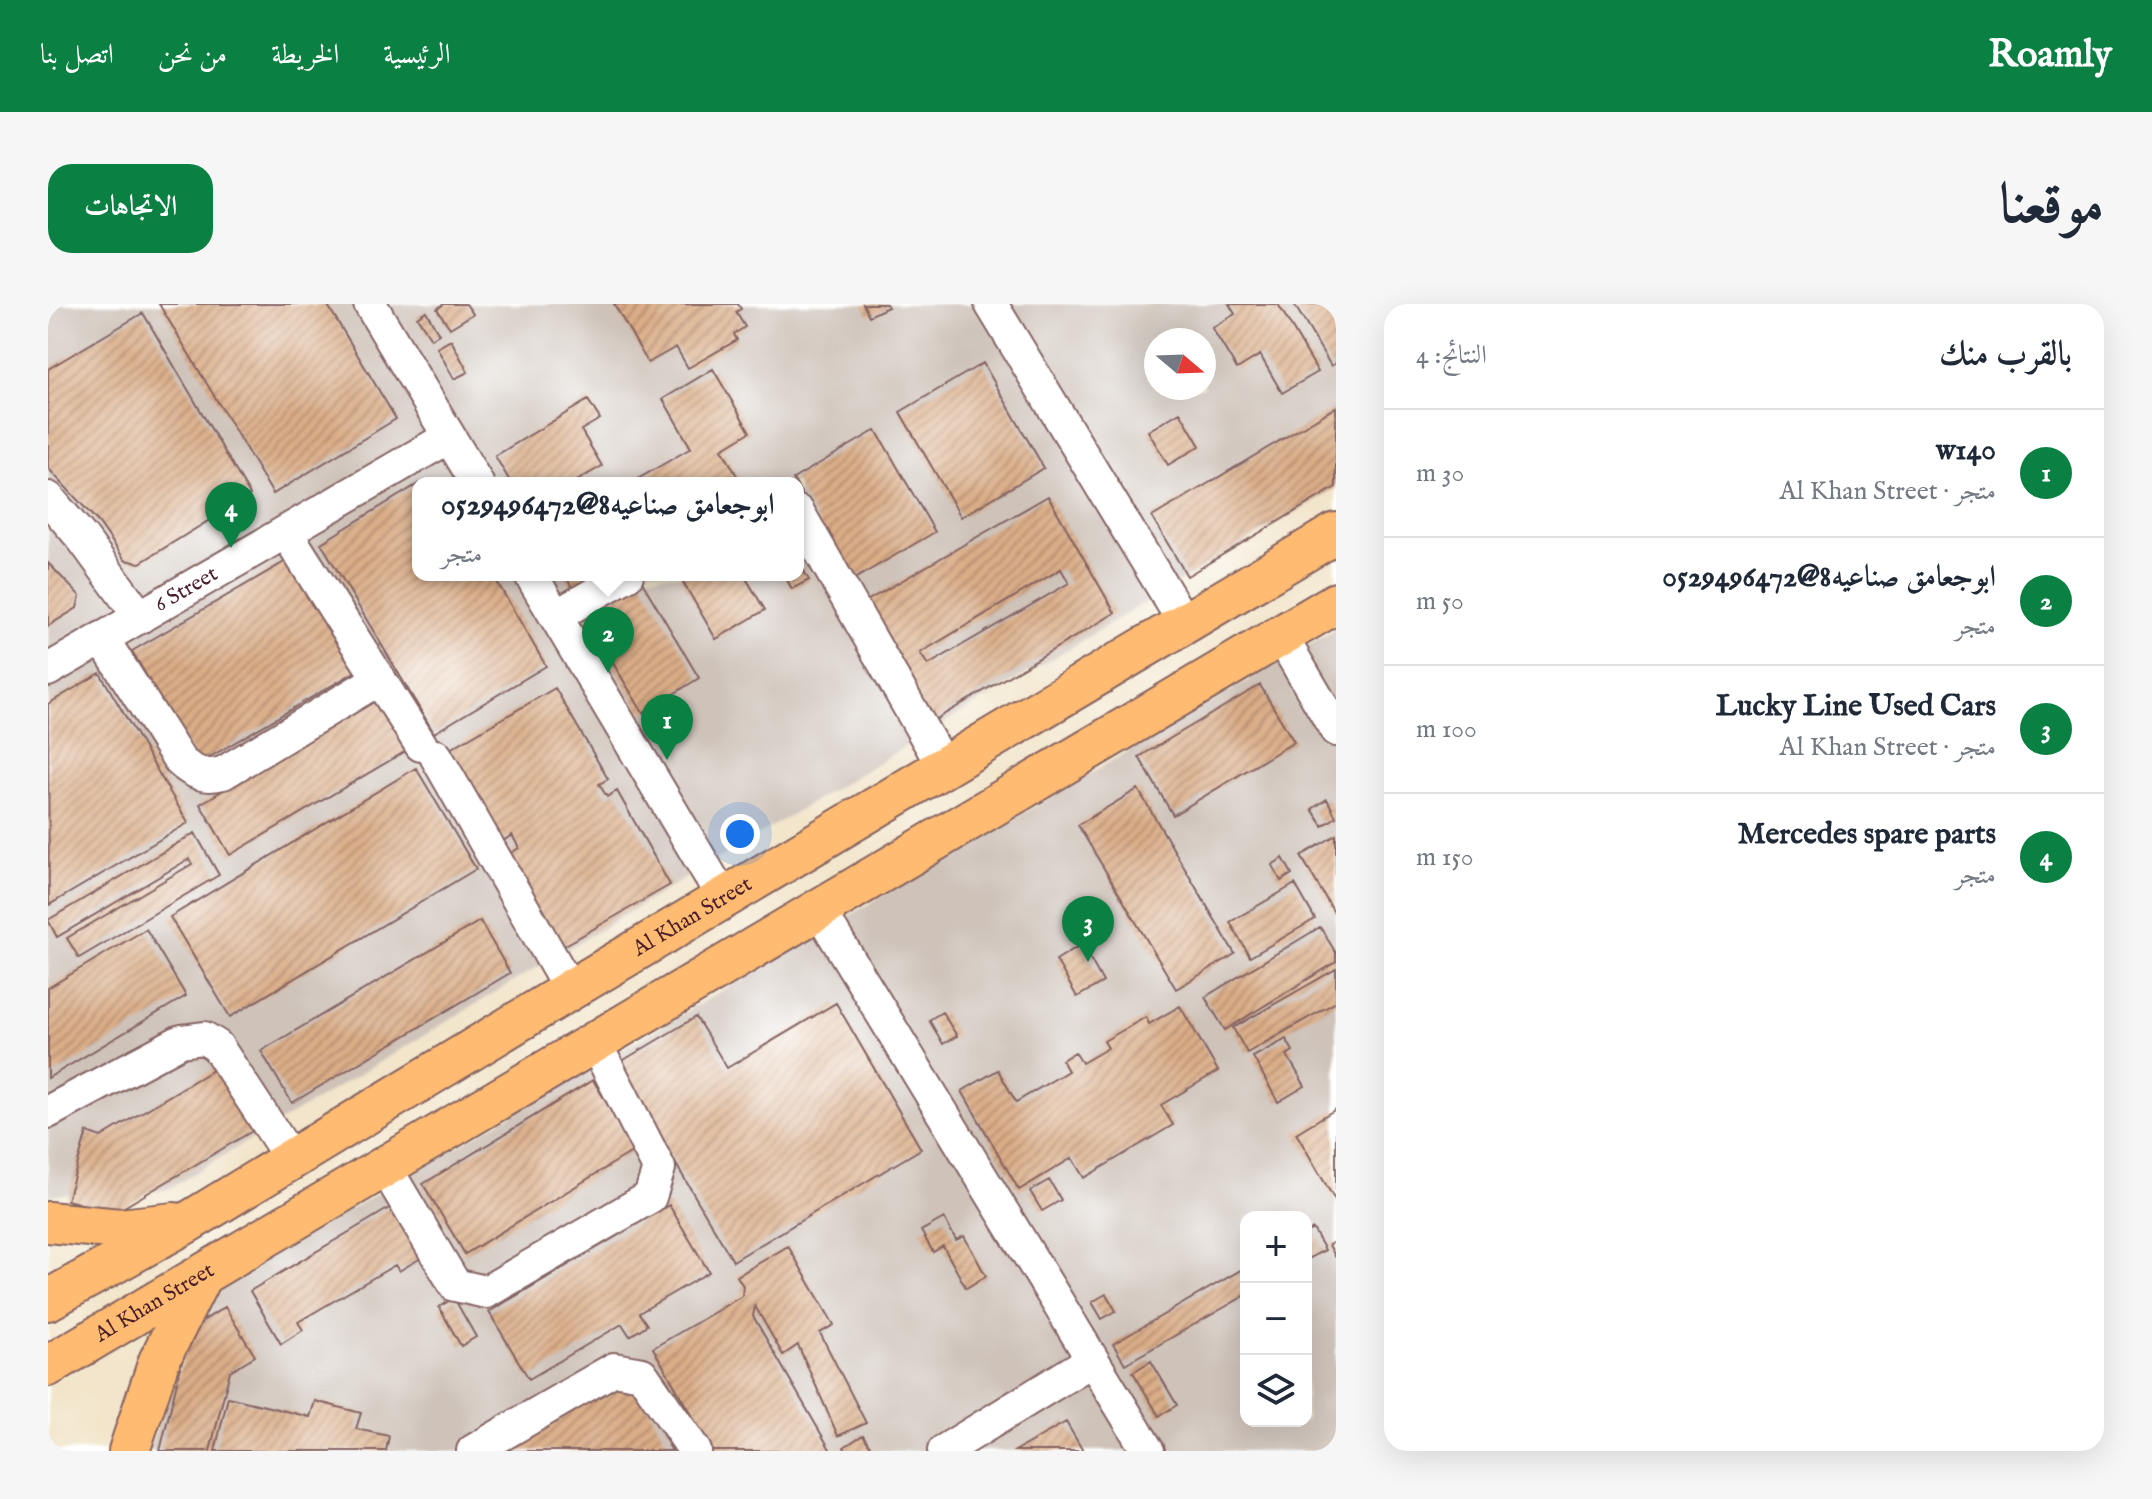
<!DOCTYPE html>
<html lang="ar">
<head>
<meta charset="utf-8">
<style>
  :root { --surface:#fff; --page:#f6f6f7; --text:#1f2937; --muted:#747a83; --line:#e0e1e3; --accent:#0b8043 }
  body { margin:0; font-family:"IM FELL English",Amiri,serif; background:var(--page); color:var(--text); direction:rtl }
  .controls { position:absolute; right:24px; bottom:24px; display:grid; overflow:hidden; border-radius:16px; box-shadow:0 8px 32px #0002 }
  .controls button { width:72px; height:72px; display:grid; place-items:center; padding:0; border:0; border-bottom:2px solid var(--line); background:var(--surface); color:var(--text); font:40px sans-serif }
  .compass { position:absolute; left:1096px; top:24px; width:72px; height:72px; border-radius:50%; background:var(--surface); box-shadow:0 8px 32px #0002; rotate:109deg }
  .you { position:absolute; left:692px; top:530px; width:28px; height:28px; margin:-20px; border:6px solid #fff; border-radius:50%; background:#1a73e8; box-shadow:0 0 0 12px #1a73e833 }
  .badge { display:grid; place-items:center; width:52px; height:52px; border-radius:50%; background:var(--accent); color:#fff; font-size:26px; font-weight:700 }
  .pin { position:absolute; translate:-50% -66px; filter:drop-shadow(0 2px 4px #0008) }
  .pin::after { content:''; position:absolute; top:42px; width:28px; height:24px; background:inherit; clip-path:polygon(0 0,100% 0,50% 100%) }
  .popup { position:absolute; left:364px; top:173px; width:392px; height:104px; box-sizing:border-box; display:grid; place-content:center; border-radius:16px; background:var(--surface); filter:drop-shadow(0 2px 6px #0005); font-size:26px; white-space:nowrap; color:var(--muted) }
  .popup b { font-size:30px; color:var(--text) }
  .popup::after { content:''; position:absolute; left:50%; top:100%; margin-left:-16px; border:16px solid transparent; border-top-color:var(--surface) }
  .list { margin:0; padding:0; list-style:none }
  h2 { display:flex; justify-content:space-between; align-items:center; height:104px; margin:0; padding:0 32px; font-size:34px }
  h2 small { font-size:26px; font-weight:400; color:var(--muted) }
  .list li { display:grid; grid-template-columns:52px 1fr auto; gap:24px; align-items:center; box-sizing:border-box; height:128px; padding:0 32px; border-top:2px solid var(--line) }
  .list b { display:block; font-size:30px; white-space:nowrap }
  .list p { margin:0; font-size:26px; white-space:nowrap; color:var(--muted) }
  .list em { font-size:26px; font-style:normal; color:var(--muted) }
  .icon { flex:none; width:44px; height:44px; fill:none; stroke:currentColor; stroke-width:2; stroke-linecap:round; stroke-linejoin:round }
  .map { position:relative; flex:none; width:1288px; height:1147px; overflow:hidden; direction:ltr; border-radius:24px }
  header { display:flex; align-items:center; gap:48px; box-sizing:border-box; height:112px; padding:0 40px; background:var(--accent); color:#fff }
  header strong { font-size:38px }
  nav { display:flex; gap:44px; margin-inline-start:auto; font-size:28px }
  .intro { display:flex; align-items:center; justify-content:space-between; box-sizing:border-box; height:192px; padding:0 48px }
  h1 { margin:0; font-size:56px }
  .button { padding:20px 36px; border-radius:24px; background:var(--accent); color:#fff; font-size:28px; font-weight:700 }
  main { display:flex; gap:48px; padding:0 48px }
  aside { flex:1; background:var(--surface); border-radius:24px; box-shadow:0 8px 32px #0002 }
  .map>svg:first-child { display:block }
</style>
</head>
<body>
<header>
<strong>Roamly</strong>
<nav><a>الرئيسية</a><a>الخريطة</a><a>من نحن</a><a>اتصل بنا</a></nav>
</header>
<div class="intro"><h1>موقعنا</h1><a class="button">الاتجاهات</a></div>
<main>
<aside>
<h2>بالقرب منك<small>النتائج: 4</small></h2>
<ul class="list">
<li><span class="badge">1</span><div><b>w140</b><p>متجر · Al Khan Street</p></div><em>30 m</em></li>
<li><span class="badge">2</span><div><b>ابوجعامق صناعيه8@0529496472</b><p>متجر</p></div><em>50 m</em></li>
<li><span class="badge">3</span><div><b>Lucky Line Used Cars</b><p>متجر · Al Khan Street</p></div><em>100 m</em></li>
<li><span class="badge">4</span><div><b>Mercedes spare parts</b><p>متجر</p></div><em>150 m</em></li>
</ul>
</aside>
<div class="map">
<svg width="1288" height="1147" viewBox="0 0 1288 1147">
  <defs>
    <pattern id="building-hatch" width="6" height="6" patternUnits="userSpaceOnUse" patternTransform="scale(2)"><rect width="6" height="6" fill="#daad87"/><path d="M-1 1l2-2M0 6l6-6M5 7l2-2" fill="none" stroke="#b38c6f"/></pattern>
  </defs>
  <rect width="100%" height="100%" fill="#fff"/>
  <filter id="ink" filterUnits="userSpaceOnUse"><feTurbulence type="fractalNoise" baseFrequency=".0125" numOctaves="2"/><feDisplacementMap in="SourceGraphic" scale="16" xChannelSelector="R" yChannelSelector="G"/><feConvolveMatrix kernelMatrix="1 2 1 2 8 2 1 2 1" color-interpolation-filters="sRGB"/></filter>
  <filter id="wash" filterUnits="userSpaceOnUse"><feTurbulence type="fractalNoise" baseFrequency=".006" numOctaves="4" result="noise"/><feDisplacementMap in="SourceGraphic" scale="32" xChannelSelector="R" yChannelSelector="G"/><feGaussianBlur stdDeviation="1.8" result="paint"/><feColorMatrix in="noise" values="0 0 0 0 0 0 0 0 0 0 0 0 0 0 0 0 0 1.4 0 .05"/><feComposite in="paint" operator="in"/></filter>
  <g filter="url(#wash)">
    <rect width="100%" height="100%" fill="#f2e5cb"/>
    <!-- industrial -->
    <path fill="#cec2b9" fill-rule="evenodd" d="M 0,0 L 1288,0 L 1288,184 L 118,886 L 0,891 ZM 1108,36 L 1156,36 L 1156,84 L 1108,84 ZM 370,179 L 750,179 L 750,271 L 370,271 Z
      M 1288,325 L 1288,1147 L 99,1147 L 169,984 ZM 1198,913 L 1258,913 L 1258,1117 L 1198,1117 Z"/>
    <g id="blocks">
      <!-- building -->
      <path fill="url(#building-hatch)" fill-rule="evenodd" d="M 111,0 L 279,0 L 348,115 L 225,190 Z
        M 396,0 L 418,0 L 425,10 L 402,24 L 389,5 Z
        M 566,0 L 690,0 L 693,5 L 688,8 L 697,23 L 686,30 L 689,36 L 640,64 L 628,43 L 600,59 Z
        M 815,0 L 838,0 L 840,3 L 821,12 Z
        M 1181,0 L 1230,0 L 1270,68 L 1234,89 L 1212,51 L 1189,65 L 1164,24 L 1187,10 Z
        M 1246,0 L 1288,0 L 1288,59 L 1283,62 Z
        M 378,7 L 391,30 L 383,35 L 369,13 Z
        M 95,9 L 202,191 L 92,259 L 77,256 L 51,219 L 0,164 L 0,65 Z
        M 403,36 L 420,68 L 406,75 L 389,44 Z
        M 935,59 L 996,164 L 913,213 L 852,108 Z
        M 665,65 L 702,128 L 674,145 L 693,179 L 583,179 L 643,144 L 615,95 Z
        M 540,96 L 552,115 L 533,126 L 554,162 L 525,179 L 463,179 L 447,152 Z
        M 1288,103 L 1288,183 L 1139,272 L 1104,213 Z
        M 1132,108 L 1152,142 L 1120,161 L 1100,127 Z
        M 828,126 L 887,228 L 803,277 L 745,175 Z
        M 370,180 L 370,271 L 445,271 L 498,362 L 386,429 L 273,239 Z
        M 1000,192 L 1067,309 L 878,421 L 810,302 ZM 1013,265 L 1021,279 L 880,361 L 872,349 Z
        M 245,253 L 310,366 L 150,460 L 84,347 Z
        M 750,257 L 761,276 L 744,285 L 736,271 L 750,271 Z
        M 0,259 L 32,292 L 29,304 L 0,322 Z
        M 517,271 L 556,271 L 527,289 Z
        M 631,271 L 696,271 L 717,306 L 668,335 Z
        M 594,278 L 651,374 L 595,409 L 537,312 Z
        M 52,369 L 140,519 L 1,601 L 0,400 Z
        M 1212,381 L 1246,438 L 1125,511 L 1091,453 Z
        M 507,384 L 560,475 L 551,480 L 559,493 L 569,487 L 622,581 L 507,647 L 454,554 L 471,544 L 464,531 L 455,537 L 402,445 Z
        M 333,393 L 363,444 L 182,551 L 152,500 Z
        M 368,464 L 428,565 L 182,713 L 122,613 Z
        M 1090,485 L 1187,650 L 1128,685 L 1030,521 Z
        M 1279,495 L 1288,513 L 1275,522 L 1264,505 Z
        M 147,529 L 171,571 L 31,654 L 19,634 L 144,560 L 141,555 L 9,633 L 0,616 Z
        M 1288,531 L 1288,612 L 1253,552 Z
        M 1235,554 L 1244,570 L 1233,577 L 1224,561 Z
        M 1247,580 L 1267,615 L 1202,653 L 1182,618 Z
        M 432,617 L 462,669 L 244,799 L 213,747 Z
        M 1272,623 L 1288,649 L 1288,658 L 1177,726 L 1157,693 Z
        M 98,625 L 138,692 L 0,774 L 0,684 Z
        M 1034,640 L 1055,678 L 1029,693 L 1008,656 Z
        M 1288,665 L 1288,698 L 1199,749 L 1185,724 Z
        M 788,699 L 873,845 L 685,957 L 569,760 L 648,713 L 679,764 Z
        M 1132,702 L 1170,767 L 1113,801 L 1125,821 L 1036,874 L 1024,854 L 971,886 L 914,787 L 950,766 L 968,798 L 1020,767 L 1014,756 L 1027,748 L 1034,759 L 1060,744 L 1056,737 L 1098,713 L 1101,720 Z
        M 894,708 L 909,732 L 895,740 L 881,716 Z
        M 1238,735 L 1245,747 L 1239,751 L 1257,782 L 1230,798 L 1205,753 Z
        M 171,762 L 206,826 L 66,909 L 19,896 L 39,828 L 53,833 Z
        M 545,776 L 587,846 L 417,950 L 375,880 Z
        M 1288,805 L 1288,898 L 1248,829 Z
        M 1001,876 L 1013,896 L 994,907 L 982,887 Z
        M 621,901 L 661,968 L 591,1009 L 599,1021 L 582,1032 L 574,1020 L 481,1075 L 441,1008 Z
        M 343,903 L 373,954 L 351,967 L 347,961 L 250,1018 L 255,1026 L 233,1040 L 202,987 Z
        M 896,914 L 908,936 L 916,932 L 938,972 L 918,984 L 895,942 L 885,948 L 873,927 Z
        M 1265,925 L 1277,946 L 1258,956 L 1258,929 Z
        M 1288,937 L 1288,954 L 1281,941 Z
        M 740,942 L 786,1021 L 772,1029 L 818,1119 L 790,1132 L 750,1041 L 735,1051 L 707,1002 L 705,1012 L 783,1147 L 664,1147 L 605,1044 L 694,992 L 695,982 L 689,972 Z
        M 1198,963 L 1198,991 L 1077,1060 L 1065,1040 Z
        M 1058,990 L 1068,1007 L 1054,1015 L 1044,998 Z
        M 406,994 L 428,1033 L 413,1042 L 391,1003 Z
        M 177,1003 L 207,1052 L 182,1067 L 162,1147 L 112,1147 L 142,1025 Z
        M 1103,1057 L 1129,1101 L 1111,1112 L 1085,1068 Z
        M 567,1074 L 586,1079 L 624,1147 L 445,1147 Z
        M 180,1093 L 262,1113 L 267,1097 L 313,1109 L 308,1125 L 341,1132 L 338,1147 L 167,1147 Z
        M 1018,1118 L 1035,1147 L 967,1147 Z
        M 815,1131 L 825,1147 L 798,1147 L 796,1143 Z"/>
    </g>
  </g>
  <g filter="url(#ink)">
    <use href="#blocks" fill-opacity="0" stroke="#856463" stroke-width="2"/>
    <g fill="none" stroke-linecap="round" stroke-linejoin="round">
      <defs>
        <g id="minor">
          <path d="M 322,0 L 429,179"/>
          <path d="M 943,0 L 1137,320"/>
          <path d="M 0,194 L 35,235 L 92,313"/>
          <path d="M 750,208 L 896,464"/>
          <path d="M 238,228 L 373,441"/>
          <path d="M 483,271 L 676,595"/>
          <path d="M 508,312 L 579,271"/>
          <path d="M 1233,332 L 1288,426"/>
          <path d="M 54,334 L 132,457 C 145,469 157,474 175,469 L 331,375"/>
          <path id="s1" d="M 0,366 L 401,133"/>
          <path d="M 388,452 L 522,686"/>
          <path d="M 771,606 L 1100,1147"/>
          <path d="M 0,808 L 133,737 L 156,734 L 169,742 L 243,855"/>
          <path d="M 337,863 L 407,981 L 438,988 L 602,893 L 611,864 L 547,739"/>
          <path d="M 425,1147 L 566,1065 L 594,1070 L 647,1147"/>
          <path d="M 896,1147 L 1044,1056"/>
        </g>
        <g id="major">
          <path d="M 0,918 L 72,925 L 126,919"/>
          <path id="s2" d="M 0,996 L 142,917 L 522,686 L 1288,229"/>
          <path id="s3" d="M 0,1062 L 1288,299"/>
          <path d="M 81,1147 L 111,1057 L 152,974"/>
        </g>
      </defs>
      <!-- minor casing -->
      <use href="#minor" stroke="#856463" stroke-width="36"/>
      <!-- major casing -->
      <use href="#major" stroke="#856463" stroke-width="44"/>
      <!-- minor -->
      <use href="#minor" stroke="#fff" stroke-width="32"/>
      <!-- major -->
      <use href="#major" stroke="#ffbb71" stroke-width="40"/>
    </g>
  </g>
  <g text-anchor="middle" dominant-baseline="central" stroke-width="8" stroke-linejoin="round" paint-order="stroke">
    <!-- street labels -->
    <g font-size="22" fill="#4a1f2b" stroke="#fff">
      <text stroke="none"><textPath href="#s1" startOffset="160">6 Street</textPath></text>
      <text stroke="none"><textPath href="#s2" startOffset="750">Al Khan Street</textPath></text>
      <text stroke="none"><textPath href="#s3" startOffset="124">Al Khan Street</textPath></text>
    </g>
  </g>
</svg>
<div class="controls">
<button>+</button>
<button>−</button>
<button><svg class="icon" aria-label="layers" viewBox="0 0 24 24"><path d="M12 4l9 5-9 5-9-5zM3 14l9 5 9-5"/></svg></button>
</div>
<svg class="compass" viewBox="-18 -18 36 36"><path d="M0-13l5 13h-10z" fill="#e53935"/><path d="M0 13l5-13h-10z" fill="#747a83"/></svg>
<div class="you"></div>
<div class="pin badge" style="left:619px;top:456px">1</div>
<div class="pin badge" style="left:560px;top:369px">2</div>
<div class="popup"><b>ابوجعامق صناعيه8@0529496472</b>متجر</div>
<div class="pin badge" style="left:1040px;top:658px">3</div>
<div class="pin badge" style="left:183px;top:244px">4</div>
</div>
</main>
</body>
</html>
